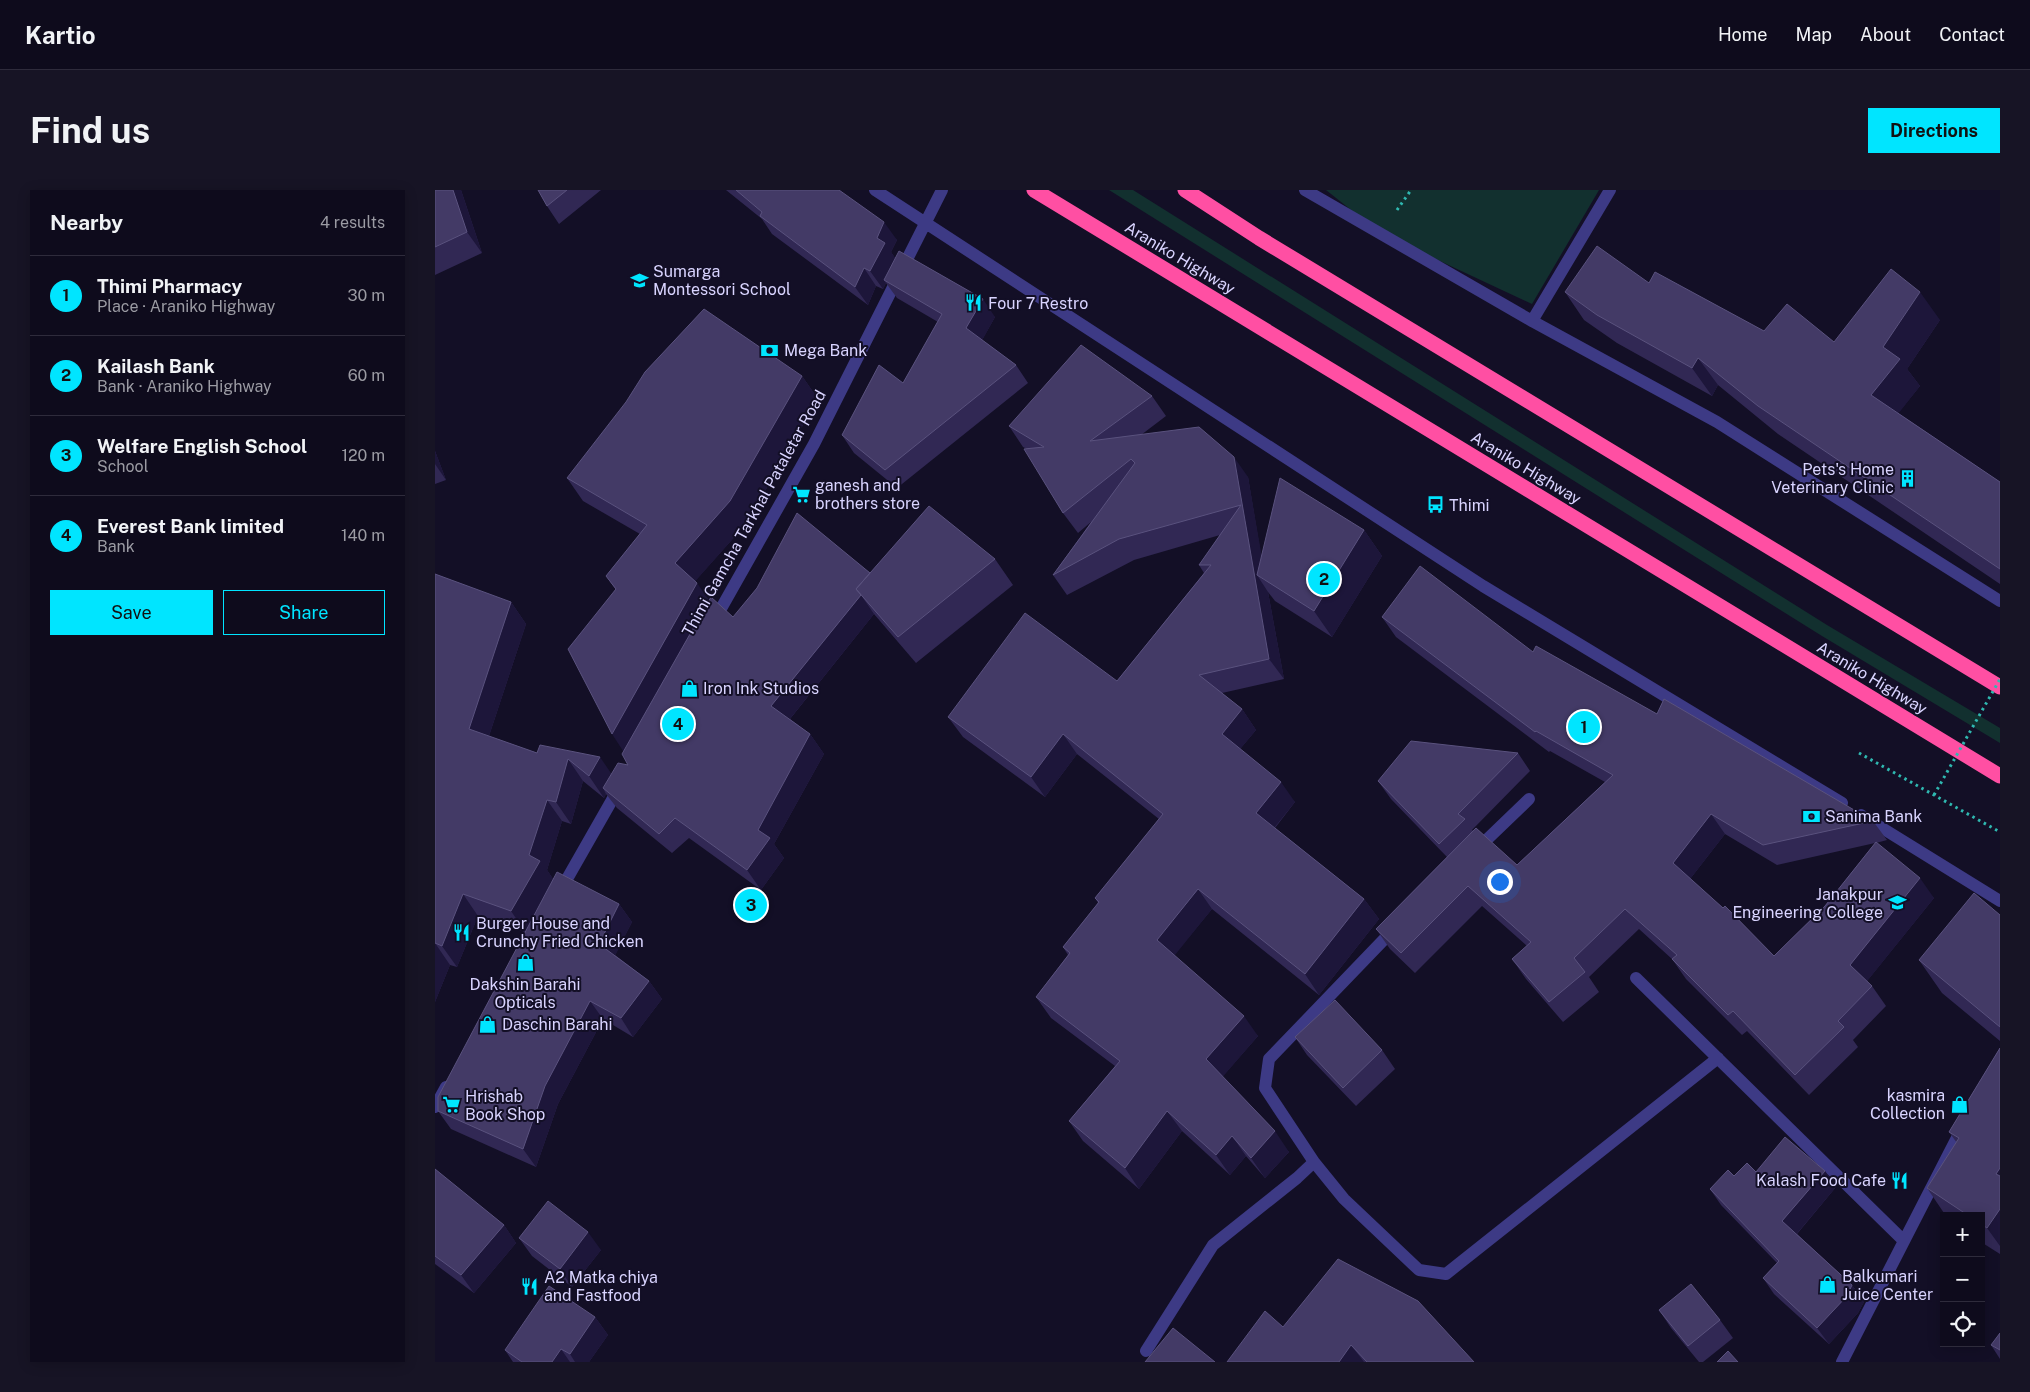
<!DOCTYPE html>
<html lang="en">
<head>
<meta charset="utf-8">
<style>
  :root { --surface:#0e0b1c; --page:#171425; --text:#f1f3f6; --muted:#9b9ba3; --line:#2e2b3b; --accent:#00e5ff }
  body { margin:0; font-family:"Public Sans",sans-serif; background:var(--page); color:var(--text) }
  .controls { position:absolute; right:15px; bottom:15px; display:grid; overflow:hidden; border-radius:0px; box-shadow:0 2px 12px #0003 }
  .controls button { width:45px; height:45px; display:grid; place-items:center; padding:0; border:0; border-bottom:1px solid var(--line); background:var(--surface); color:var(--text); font:25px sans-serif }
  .you { position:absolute; left:1064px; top:691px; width:18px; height:18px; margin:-12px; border:4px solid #fff; border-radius:50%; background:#1a73e8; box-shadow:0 0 0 8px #1a73e833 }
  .badge { display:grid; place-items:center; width:32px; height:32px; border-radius:50%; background:var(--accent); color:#111; font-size:16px; font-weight:700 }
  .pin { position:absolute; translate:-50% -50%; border:2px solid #fff; box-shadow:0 1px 5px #0006 }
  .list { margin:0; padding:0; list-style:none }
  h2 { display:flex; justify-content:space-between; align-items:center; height:65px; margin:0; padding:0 20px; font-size:21px }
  h2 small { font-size:16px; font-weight:400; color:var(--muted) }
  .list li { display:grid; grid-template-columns:32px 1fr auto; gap:15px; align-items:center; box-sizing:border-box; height:80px; padding:0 20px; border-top:1px solid var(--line) }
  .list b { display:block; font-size:19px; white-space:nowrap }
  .list p { margin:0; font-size:16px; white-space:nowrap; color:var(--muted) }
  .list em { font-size:16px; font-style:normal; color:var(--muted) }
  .actions { display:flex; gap:10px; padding:15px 20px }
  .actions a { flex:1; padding:11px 0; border:1px solid var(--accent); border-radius:0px; text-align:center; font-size:18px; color:var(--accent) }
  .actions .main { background:var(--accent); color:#111 }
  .icon { flex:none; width:28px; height:28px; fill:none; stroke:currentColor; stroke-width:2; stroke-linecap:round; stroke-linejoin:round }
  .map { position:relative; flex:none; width:1565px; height:1172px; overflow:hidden; border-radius:0px }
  header { display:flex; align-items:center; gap:30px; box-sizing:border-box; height:70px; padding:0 25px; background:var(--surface); border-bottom:1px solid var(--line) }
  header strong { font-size:24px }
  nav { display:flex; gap:28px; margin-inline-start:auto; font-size:18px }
  .intro { display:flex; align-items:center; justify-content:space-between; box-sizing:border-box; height:120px; padding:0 30px }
  h1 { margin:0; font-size:35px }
  .button { padding:12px 22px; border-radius:0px; background:var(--accent); color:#111; font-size:18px; font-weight:700 }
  main { display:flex; gap:30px; padding:0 30px }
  aside { flex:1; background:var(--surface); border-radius:0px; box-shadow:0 2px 12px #0003 }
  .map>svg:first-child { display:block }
</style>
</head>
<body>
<header>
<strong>Kartio</strong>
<nav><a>Home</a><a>Map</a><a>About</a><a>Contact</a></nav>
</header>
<div class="intro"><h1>Find us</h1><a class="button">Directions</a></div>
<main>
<aside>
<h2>Nearby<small>4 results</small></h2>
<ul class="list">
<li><span class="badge">1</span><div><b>Thimi Pharmacy</b><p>Place · Araniko Highway</p></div><em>30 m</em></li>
<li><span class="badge">2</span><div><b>Kailash Bank</b><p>Bank · Araniko Highway</p></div><em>60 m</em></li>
<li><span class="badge">3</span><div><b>Welfare English School</b><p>School</p></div><em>120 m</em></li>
<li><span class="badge">4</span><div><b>Everest Bank limited</b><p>Bank</p></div><em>140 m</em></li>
</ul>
<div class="actions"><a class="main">Save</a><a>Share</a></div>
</aside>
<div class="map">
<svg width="1565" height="1172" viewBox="0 0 1565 1172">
  <rect width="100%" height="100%" fill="#130f26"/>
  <!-- green -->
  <path fill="#12302f" d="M 674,0 L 698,0 L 1392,435 L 1565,538 L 1565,553 L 1387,446 Z
    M 891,0 L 1164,0 L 1097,114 L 945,43 Z"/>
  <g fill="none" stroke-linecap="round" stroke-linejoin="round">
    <!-- path -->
    <path stroke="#2fb8b0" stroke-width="3" stroke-dasharray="2.5 4" stroke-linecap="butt" d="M 962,20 L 976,0
      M 1424,563 L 1565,642"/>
    <!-- minor -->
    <path stroke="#3d3a85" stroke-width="12" d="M 440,0 L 1048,396 L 1407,613
      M 870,0 L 1097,131 L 1282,232 L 1565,411
      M 1097,131 L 1175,0
      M 279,431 L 379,254 L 507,0
      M 1426,625 L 1565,711
      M 1041,660 L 1094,609
      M 124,703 L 185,596
      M 1201,788 L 1468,1050
      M 0,917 L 11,897
      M 879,972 L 830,898 L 834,869 L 960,738
      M 711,1161 L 778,1055 L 862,988 L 879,972 L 909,1009 L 984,1080 L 1011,1084 L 1283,868
      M 1407,1172 L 1528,936"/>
    <!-- highway -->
    <path stroke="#ff4fa3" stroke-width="15" d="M 599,0 L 1565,586
      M 750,0 L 824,48 L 1565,497"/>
    <!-- path-bridge -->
    <path stroke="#2fb8b0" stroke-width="3" stroke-dasharray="2.5 4" stroke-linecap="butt" d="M 1499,605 L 1565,489"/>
  </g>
  <!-- wall -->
  <path fill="#312854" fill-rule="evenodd" d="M 0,0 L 26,0 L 47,63 L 0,85 Z
    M 103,0 L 166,0 L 124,34 L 112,16 Z
    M 291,0 L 404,0 L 462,50 L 456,62 L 460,68 L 560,127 L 547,150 L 581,175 L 593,193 L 462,298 L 419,263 L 407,245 L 468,193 L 503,132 L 462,108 L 451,93 L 448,99 L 441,96 L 433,115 L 337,44 L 327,29 Z
    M 1214,93 L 1329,141 L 1399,152 L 1505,130 L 1472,179 L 1485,196 L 1463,223 L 1565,292 L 1565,394 L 1343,244 L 1283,195 L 1277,206 L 1182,153 L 1149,130 L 1130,102 Z
    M 367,186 L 383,209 L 311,334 L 260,391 L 274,411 L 298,427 L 435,383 L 560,369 L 578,395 L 481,473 L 439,424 L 355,529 L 375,544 L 389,564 L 339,654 L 349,668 L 326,700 L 254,648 L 237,663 L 182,618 L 171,604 L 169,608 L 148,591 L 136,634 L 127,631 L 112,680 L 118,689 L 184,714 L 197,732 L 180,765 L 214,791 L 227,809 L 198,847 L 168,829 L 123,914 L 101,977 L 16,939 L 3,921 L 90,742 L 43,726 L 22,777 L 15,775 L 0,812 L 0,384 L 76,412 L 91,434 L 54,546 L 102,563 L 105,555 L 176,584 L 193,575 L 189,562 L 181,400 L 171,386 L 205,344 L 148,311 L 132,288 Z
    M 717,206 L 731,226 L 706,245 L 813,287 L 826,365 L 929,340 L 947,366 L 897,447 L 840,411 L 833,402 L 849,489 L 787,503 L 807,519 L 821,540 L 805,559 L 860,612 L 840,638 L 929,709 L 944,729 L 884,805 L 777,719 L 739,765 L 823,846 L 787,887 L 854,962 L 830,988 L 811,966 L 795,985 L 747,941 L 704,999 L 648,951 L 634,931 L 680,876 L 616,828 L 601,807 L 633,765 L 628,757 L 663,713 L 660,708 L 724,629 L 642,564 L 610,607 L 528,547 L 513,527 L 682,491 L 769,383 L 764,375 L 785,345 L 699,370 L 632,405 L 618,385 L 656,332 L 643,343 L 628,323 L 592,259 L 588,257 L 574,236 Z
    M 0,261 L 11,290 L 0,294 Z
    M 947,427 L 1098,462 L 1222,524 L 1438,631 L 1452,650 L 1441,653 L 1499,708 L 1432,791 L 1437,796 L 1451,816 L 1418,850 L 1423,857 L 1374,905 L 1312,841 L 1307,845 L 1251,789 L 1237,769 L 1204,739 L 1154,787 L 1164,802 L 1128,832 L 1091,789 L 1077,769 L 1092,756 L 1047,716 L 980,783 L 955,759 L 941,739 L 1012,667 L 956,609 L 943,591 L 1083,563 L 1095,581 L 1037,640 L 1082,675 L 1170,592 L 1115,561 L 1114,562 L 961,447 ZM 1290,644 L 1342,675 L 1440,653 L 1390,716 L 1339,766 L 1255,689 Z
    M 1565,725 L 1565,851 L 1507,803 L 1484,770 Z
    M 860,847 L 947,860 L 960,879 L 921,916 L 872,865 Z
    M 1565,858 L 1565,1064 L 1546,1052 L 1546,1026 L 1511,1026 L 1492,998 L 1522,953 L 1514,942 Z
    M 0,980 L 69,1035 L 81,1053 L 39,1103 L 0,1074 Z
    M 1390,981 L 1401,997 L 1362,1044 L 1417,1095 L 1429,1112 L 1423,1123 L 1394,1154 L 1339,1104 L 1328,1088 L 1342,1073 L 1286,1015 L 1275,999 L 1321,982 Z
    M 84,1048 L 166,1060 L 137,1097 L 97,1066 Z
    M 1224,1120 L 1285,1130 L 1298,1148 L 1268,1172 L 1264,1172 L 1236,1138 Z
    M 160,1127 L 173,1145 L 154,1172 L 78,1172 L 70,1160 Z
    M 848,1137 L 1039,1172 L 792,1172 Z
    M 1565,1143 L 1565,1169 L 1556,1155 Z"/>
  <!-- shaded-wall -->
  <path fill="#1d163a" d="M 18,0 L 26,0 L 47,63 L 32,42 Z
    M 449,32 L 462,50 L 456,62 L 462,71 L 449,90 L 451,93 L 448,99 L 435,81 L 442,48 Z
    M 429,78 L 441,96 L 433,115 L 420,97 Z
    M 1485,102 L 1505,130 L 1472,179 L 1485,196 L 1456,233 L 1436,205 L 1448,157 Z
    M 548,109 L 560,127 L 544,156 L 531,138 Z
    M 1263,168 L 1283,195 L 1277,206 L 1257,178 Z
    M 367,186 L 383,209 L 311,334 L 256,396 L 240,373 Z
    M 0,261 L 11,290 L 0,274 Z
    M 799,267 L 813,287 L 831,391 L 822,385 L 833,402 L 849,489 L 834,469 Z
    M 929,340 L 947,366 L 897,447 L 879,421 Z
    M 262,393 L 278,416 L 192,567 L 177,544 Z
    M 426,405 L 439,424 L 350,535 L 336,516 Z
    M 76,412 L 91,434 L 49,561 L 34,539 Z
    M 807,519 L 821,540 L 801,564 L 787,544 Z
    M 375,544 L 389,564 L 339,654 L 349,668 L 326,700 L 312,680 L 323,640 Z
    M 628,544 L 642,564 L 610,607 L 596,587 Z
    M 165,567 L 180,589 L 168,598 L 171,604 L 169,608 L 154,586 Z
    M 133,569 L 148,591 L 136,634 L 121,612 Z
    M 846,592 L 860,612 L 835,643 L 821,623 Z
    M 112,610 L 127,631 L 112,680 L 120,692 L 91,743 L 76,721 Z
    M 1276,624 L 1290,644 L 1252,693 L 1238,673 Z
    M 1485,688 L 1499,708 L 1429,795 L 1415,775 Z
    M 763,699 L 777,719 L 736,770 L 722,750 Z
    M 28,704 L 43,726 L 22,777 L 7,756 Z
    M 929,709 L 944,729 L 884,805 L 870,784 Z
    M 184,714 L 197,732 L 177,772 L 164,754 Z
    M 0,753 L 15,775 L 0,812 Z
    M 214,791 L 227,809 L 198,847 L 186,828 Z
    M 155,811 L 168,829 L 123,914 L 101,977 L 88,959 L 110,896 Z
    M 809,826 L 823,846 L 785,890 L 771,869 Z
    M 732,921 L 747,941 L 704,999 L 690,978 Z
    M 840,941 L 854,962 L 830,988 L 816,968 Z
    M 797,946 L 811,966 L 795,985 L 781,965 Z
    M 1565,978 L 1565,989 L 1561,984 Z
    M 1390,981 L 1401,997 L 1359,1047 L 1347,1031 Z
    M 1565,1019 L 1565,1056 L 1552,1038 Z
    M 69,1035 L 81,1053 L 39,1103 L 26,1085 Z
    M 153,1042 L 166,1060 L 137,1097 L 125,1079 Z
    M 1417,1095 L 1429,1112 L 1423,1123 L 1394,1154 L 1382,1138 Z
    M 160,1127 L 173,1145 L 154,1172 L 140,1172 L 135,1164 Z
    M 916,1155 L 929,1172 L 904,1172 Z
    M 126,1159 L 135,1172 L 117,1172 Z"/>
  <!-- building -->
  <path fill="#433a66" stroke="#5a527e" d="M 0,0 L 18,0 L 32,42 L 0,57 Z
    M 103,0 L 132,0 L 112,16 Z
    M 301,0 L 404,0 L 449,32 L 442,48 L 450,53 L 435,81 L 429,78 L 420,97 L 325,26 L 327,22 Z
    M 1162,56 L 1214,93 L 1220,82 L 1329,141 L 1352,114 L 1399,152 L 1456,79 L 1485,102 L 1448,157 L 1465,169 L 1436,205 L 1565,292 L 1565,379 L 1323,216 L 1263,168 L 1257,178 L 1162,125 L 1130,102 Z
    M 464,61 L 548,109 L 531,138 L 581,175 L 450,280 L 407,245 L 444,175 L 468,193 L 507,124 L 449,90 Z
    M 269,119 L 367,186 L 295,311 L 240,373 L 262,393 L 177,544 L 133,459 L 181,399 L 171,386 L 212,335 L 132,288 L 191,212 L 210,182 Z
    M 646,155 L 717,206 L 655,251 L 764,237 L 799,267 L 834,469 L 764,485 L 807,519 L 787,544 L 846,592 L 821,623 L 929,709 L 870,784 L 763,699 L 722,750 L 809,826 L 771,869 L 840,941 L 816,968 L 797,946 L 781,965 L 732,921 L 690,978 L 634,931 L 685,871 L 601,807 L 635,763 L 628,757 L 664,712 L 660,708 L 728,624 L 628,544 L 596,587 L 513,527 L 590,423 L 682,491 L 776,375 L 764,375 L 806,315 L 684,349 L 618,385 L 700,273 L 696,269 L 628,323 L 589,259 L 609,257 L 574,236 Z
    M 845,288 L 929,340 L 879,421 L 822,385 Z
    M 494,316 L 560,369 L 463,447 L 421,399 Z
    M 362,323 L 435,383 L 421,399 L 426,405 L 336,516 L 375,544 L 323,640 L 335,648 L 312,680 L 240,628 L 224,644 L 168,598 L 183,573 L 193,575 L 187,564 L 276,407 L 298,427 L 322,398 Z
    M 985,376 L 1098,462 L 1101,456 L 1222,524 L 1229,509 L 1438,631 L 1328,655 L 1276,624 L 1238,673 L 1288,718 L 1290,716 L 1339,766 L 1390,716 L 1441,652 L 1485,688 L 1415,775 L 1437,796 L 1403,831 L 1409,837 L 1360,885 L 1298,821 L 1293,825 L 1237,769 L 1242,765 L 1190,719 L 1139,768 L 1150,782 L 1114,812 L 1077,769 L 1096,752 L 1033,696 L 966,763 L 941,739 L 1041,638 L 1082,675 L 1178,585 L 1101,541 L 1100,542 L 947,427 Z
    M 0,384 L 76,412 L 34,539 L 102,563 L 105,555 L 165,567 L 154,586 L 133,569 L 121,612 L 112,610 L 94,665 L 105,671 L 76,721 L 28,704 L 7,756 L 0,753 Z
    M 976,551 L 1083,563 L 1023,624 L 1030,629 L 1004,654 L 943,591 Z
    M 122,682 L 184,714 L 164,754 L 214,791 L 186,828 L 155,811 L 110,896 L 88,959 L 3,921 L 3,907 Z
    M 1539,703 L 1565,725 L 1565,837 L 1484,770 Z
    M 900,810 L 947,860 L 908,898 L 860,847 Z
    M 1565,858 L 1565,978 L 1561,984 L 1565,986 L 1565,1019 L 1552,1038 L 1546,1034 L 1546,1026 L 1534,1026 L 1492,998 L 1524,948 L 1514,942 Z
    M 1350,947 L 1390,981 L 1347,1031 L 1417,1095 L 1412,1106 L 1382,1138 L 1328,1088 L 1344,1071 L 1275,999 L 1293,980 L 1299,986 L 1312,973 L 1321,982 Z
    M 0,979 L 69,1035 L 26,1085 L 0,1066 Z
    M 113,1011 L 153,1042 L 125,1079 L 84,1048 Z
    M 903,1069 L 983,1111 L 1039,1172 L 932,1172 L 916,1155 L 904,1172 L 792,1172 L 830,1121 L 848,1137 Z
    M 1256,1094 L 1285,1130 L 1253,1156 L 1224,1120 Z
    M 114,1096 L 160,1127 L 135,1164 L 126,1159 L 117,1172 L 87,1172 L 70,1160 Z
    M 738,1138 L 780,1172 L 710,1172 Z
    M 1565,1143 L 1565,1160 L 1556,1155 Z
    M 1293,1161 L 1303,1172 L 1282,1172 Z"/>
  <!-- icons -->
  <defs>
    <symbol id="school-bare" viewBox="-9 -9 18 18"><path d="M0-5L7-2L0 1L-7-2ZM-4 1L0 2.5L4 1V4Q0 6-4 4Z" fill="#00e5ff" stroke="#130f26" stroke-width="2.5" paint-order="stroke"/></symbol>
    <symbol id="restaurant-bare" viewBox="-9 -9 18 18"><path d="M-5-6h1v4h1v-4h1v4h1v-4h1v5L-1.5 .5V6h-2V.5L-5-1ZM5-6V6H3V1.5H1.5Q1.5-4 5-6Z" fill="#00e5ff" stroke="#130f26" stroke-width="2.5" paint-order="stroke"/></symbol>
    <symbol id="bank-bare" viewBox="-9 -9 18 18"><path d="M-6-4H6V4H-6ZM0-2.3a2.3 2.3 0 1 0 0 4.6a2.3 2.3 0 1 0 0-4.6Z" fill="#00e5ff" stroke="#130f26" stroke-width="2.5" paint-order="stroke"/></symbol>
    <symbol id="building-bare" viewBox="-9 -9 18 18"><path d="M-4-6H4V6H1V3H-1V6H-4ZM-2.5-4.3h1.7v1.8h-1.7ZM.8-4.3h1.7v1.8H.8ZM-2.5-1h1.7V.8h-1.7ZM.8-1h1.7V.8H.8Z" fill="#00e5ff" stroke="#130f26" stroke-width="2.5" paint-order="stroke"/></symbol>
    <symbol id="supermarket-bare" viewBox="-9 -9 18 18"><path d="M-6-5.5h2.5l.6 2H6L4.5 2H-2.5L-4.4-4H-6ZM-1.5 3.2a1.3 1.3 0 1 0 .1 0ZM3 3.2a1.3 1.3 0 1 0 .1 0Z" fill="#00e5ff" stroke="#130f26" stroke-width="2.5" paint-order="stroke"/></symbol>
    <symbol id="bus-bare" viewBox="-9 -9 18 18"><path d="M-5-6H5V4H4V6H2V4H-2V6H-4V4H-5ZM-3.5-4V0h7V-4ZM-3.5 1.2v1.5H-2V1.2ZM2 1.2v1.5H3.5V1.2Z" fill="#00e5ff" stroke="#130f26" stroke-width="2.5" paint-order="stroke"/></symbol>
    <symbol id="shop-bare" viewBox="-9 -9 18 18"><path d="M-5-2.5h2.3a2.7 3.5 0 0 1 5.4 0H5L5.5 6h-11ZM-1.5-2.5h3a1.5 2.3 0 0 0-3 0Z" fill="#00e5ff" stroke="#130f26" stroke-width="2.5" paint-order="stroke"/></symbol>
    <symbol id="university-bare" viewBox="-9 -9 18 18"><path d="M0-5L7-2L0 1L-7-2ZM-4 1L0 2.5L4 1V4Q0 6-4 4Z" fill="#00e5ff" stroke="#130f26" stroke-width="2.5" paint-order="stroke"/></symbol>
  </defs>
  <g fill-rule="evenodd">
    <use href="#school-bare" x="192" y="78" width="25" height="25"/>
    <use href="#restaurant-bare" x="526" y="100" width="25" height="25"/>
    <use href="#bank-bare" x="322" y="148" width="25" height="25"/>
    <use href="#building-bare" x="1460" y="276" width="25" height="25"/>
    <use href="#supermarket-bare" x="354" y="292" width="25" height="25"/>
    <use href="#bus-bare" x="988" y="302" width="25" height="25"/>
    <use href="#shop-bare" x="242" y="486" width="25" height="25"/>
    <use href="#bank-bare" x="1364" y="614" width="25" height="25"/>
    <use href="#university-bare" x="1450" y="700" width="25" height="25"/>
    <use href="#restaurant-bare" x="14" y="730" width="25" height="25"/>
    <use href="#shop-bare" x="78" y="760" width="25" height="25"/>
    <use href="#shop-bare" x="40" y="822" width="25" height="25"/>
    <use href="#shop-bare" x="1512" y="902" width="25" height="25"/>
    <use href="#supermarket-bare" x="4" y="902" width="25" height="25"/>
    <use href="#restaurant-bare" x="1452" y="978" width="25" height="25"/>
    <use href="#shop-bare" x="1380" y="1082" width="25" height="25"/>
    <use href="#restaurant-bare" x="82" y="1084" width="25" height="25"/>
  </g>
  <g text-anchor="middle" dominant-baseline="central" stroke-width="4" stroke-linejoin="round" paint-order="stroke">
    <!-- street labels -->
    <g font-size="16" fill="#d9d4ff" stroke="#130f26">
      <text transform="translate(745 68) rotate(31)">Araniko Highway</text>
      <text transform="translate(1091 278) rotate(31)">Araniko Highway</text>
      <text transform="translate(319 323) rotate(-61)">Thimi Gamcha Tarkhal Pataletar Road</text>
      <text transform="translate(1437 488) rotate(31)">Araniko Highway</text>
    </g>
    <!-- poi labels -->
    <g font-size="16" fill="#d9d4ff" stroke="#130f26" text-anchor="start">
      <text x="218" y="81">Sumarga<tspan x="218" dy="18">Montessori School</tspan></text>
      <text x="553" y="113">Four 7 Restro</text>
      <text x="349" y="160">Mega Bank</text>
      <text x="1459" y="279" text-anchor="end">Pets's Home<tspan x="1459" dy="18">Veterinary Clinic</tspan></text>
      <text x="380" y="295">ganesh and<tspan x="380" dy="18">brothers store</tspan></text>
      <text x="1014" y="315">Thimi</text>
      <text x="268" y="498">Iron Ink Studios</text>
      <text x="1390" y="626">Sanima Bank</text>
      <text x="1448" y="704" text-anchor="end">Janakpur<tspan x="1448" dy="18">Engineering College</tspan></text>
      <text x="41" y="733">Burger House and<tspan x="41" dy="18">Crunchy Fried Chicken</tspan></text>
      <text x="90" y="794" text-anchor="middle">Dakshin Barahi<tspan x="90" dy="18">Opticals</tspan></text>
      <text x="67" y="834">Daschin Barahi</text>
      <text x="1510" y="905" text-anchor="end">kasmira<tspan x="1510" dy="18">Collection</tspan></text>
      <text x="30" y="906">Hrishab<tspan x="30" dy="18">Book Shop</tspan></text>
      <text x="1451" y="990" text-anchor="end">Kalash Food Cafe</text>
      <text x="1407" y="1086">Balkumari<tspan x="1407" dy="18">Juice Center</tspan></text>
      <text x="109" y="1087">A2 Matka chiya<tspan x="109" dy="18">and Fastfood</tspan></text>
    </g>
  </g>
</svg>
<div class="controls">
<button>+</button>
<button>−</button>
<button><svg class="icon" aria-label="locate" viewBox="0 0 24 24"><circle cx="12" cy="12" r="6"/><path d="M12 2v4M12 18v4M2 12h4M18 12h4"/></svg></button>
</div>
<div class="you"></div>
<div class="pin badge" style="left:1149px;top:537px">1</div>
<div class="pin badge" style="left:889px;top:389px">2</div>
<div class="pin badge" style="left:316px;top:715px">3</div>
<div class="pin badge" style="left:243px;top:534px">4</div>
</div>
</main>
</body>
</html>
